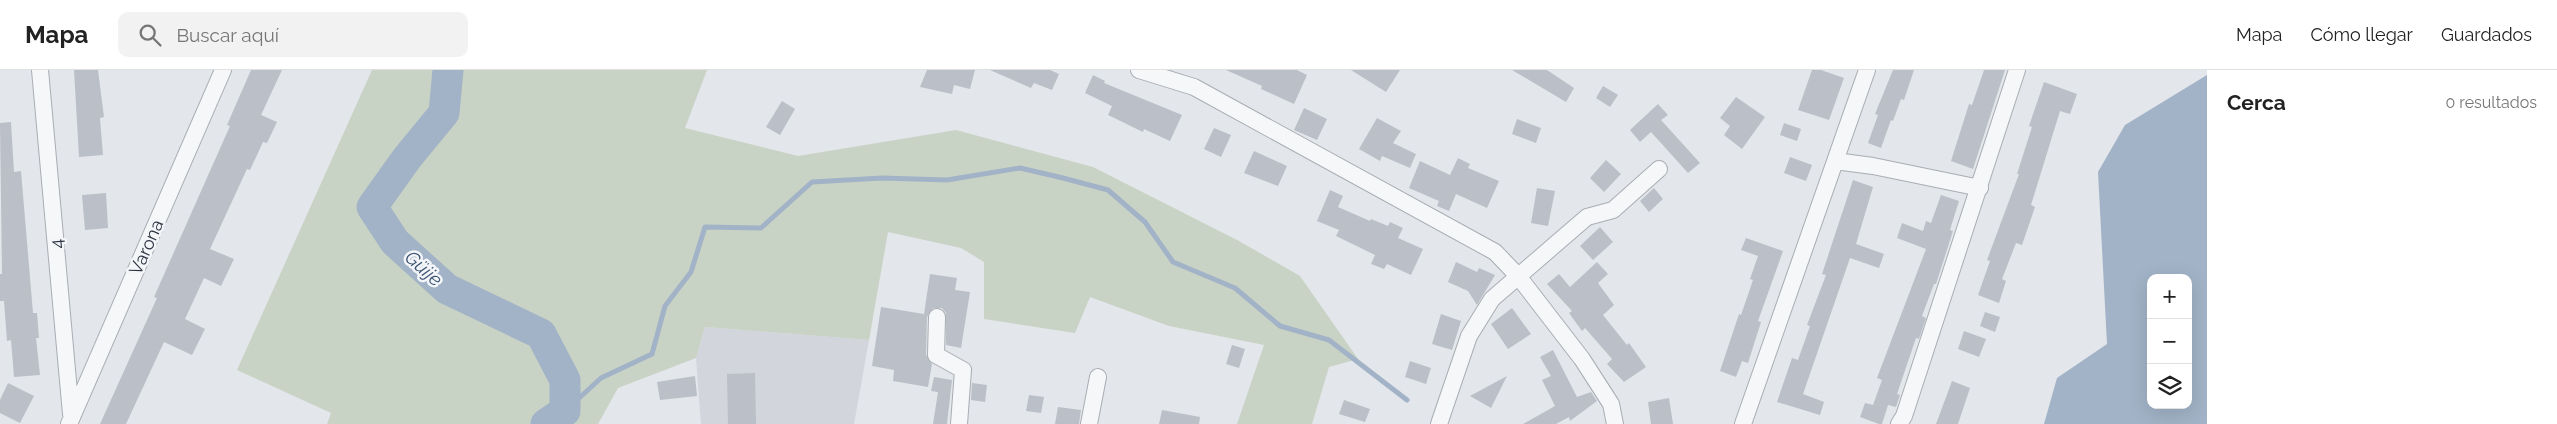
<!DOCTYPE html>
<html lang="es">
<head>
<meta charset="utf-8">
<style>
  :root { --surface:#fff; --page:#f2f2f2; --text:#222; --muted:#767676; --line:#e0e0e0 }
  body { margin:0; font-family:Raleway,sans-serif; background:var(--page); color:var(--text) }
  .controls { position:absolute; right:15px; bottom:15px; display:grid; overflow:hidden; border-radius:10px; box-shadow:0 5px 20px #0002 }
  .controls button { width:45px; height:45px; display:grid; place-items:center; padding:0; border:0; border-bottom:1px solid var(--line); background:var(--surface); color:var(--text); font:25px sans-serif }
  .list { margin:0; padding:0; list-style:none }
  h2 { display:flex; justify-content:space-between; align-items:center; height:65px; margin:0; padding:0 20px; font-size:21px }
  h2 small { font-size:16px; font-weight:400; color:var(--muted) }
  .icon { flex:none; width:28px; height:28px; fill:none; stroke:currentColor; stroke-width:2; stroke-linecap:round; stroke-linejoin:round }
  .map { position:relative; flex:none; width:2207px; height:354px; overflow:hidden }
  header { display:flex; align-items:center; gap:30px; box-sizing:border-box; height:70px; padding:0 25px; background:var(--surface); border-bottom:1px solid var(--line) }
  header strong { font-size:24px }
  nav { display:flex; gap:28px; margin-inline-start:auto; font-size:18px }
  .search { width:350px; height:45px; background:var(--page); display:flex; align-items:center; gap:12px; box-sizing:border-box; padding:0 18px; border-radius:10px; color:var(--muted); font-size:19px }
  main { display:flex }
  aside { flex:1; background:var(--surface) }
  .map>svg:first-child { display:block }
</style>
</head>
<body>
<header>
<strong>Mapa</strong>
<div class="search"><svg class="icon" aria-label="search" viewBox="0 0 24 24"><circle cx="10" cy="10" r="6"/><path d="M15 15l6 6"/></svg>Buscar aquí</div>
<nav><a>Mapa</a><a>Cómo llegar</a><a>Guardados</a></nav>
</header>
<main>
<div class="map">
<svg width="2207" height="354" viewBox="0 0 2207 354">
  <rect width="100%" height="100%" fill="#e3e6ea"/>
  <!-- built -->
  <path fill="#d2d5dc" d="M 705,257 L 869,270 L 854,354 L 701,354 L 696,288 Z"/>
  <!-- green -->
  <path fill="#c9d3c5" d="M 372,0 L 707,0 L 685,58 L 798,86 L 956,60 L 1093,97 L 1239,171 L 1300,206 L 1358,289 L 1329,297 L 1312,354 L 1237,354 L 1264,275 L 1169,256 L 1090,227 L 1075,263 L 984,249 L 984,192 L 961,178 L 888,162 L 869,270 L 705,257 L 696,288 L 618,318 L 598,354 L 327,354 L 331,343 L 237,300 Z"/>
  <!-- water -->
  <path fill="#a2b3c7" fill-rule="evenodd" d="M 2207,5 L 2207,354 L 2044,354 L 2057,308 L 2107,274 L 2098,102 L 2125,55 ZM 2151,208 L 2188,208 L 2188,335 L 2151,335 Z"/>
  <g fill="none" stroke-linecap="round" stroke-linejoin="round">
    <!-- stream -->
    <path stroke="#a2b3c7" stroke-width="5" d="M 565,341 L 601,308 L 652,284 L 665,236 L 691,202 L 705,157 L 761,158 L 812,112 L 882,108 L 947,110 L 1020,98 L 1063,108 L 1108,120 L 1145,152 L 1173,192 L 1235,218 L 1280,256 L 1329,270 L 1407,330"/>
    <!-- river -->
    <path stroke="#a2b3c7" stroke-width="31" d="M 448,0 L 444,43 L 407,88 L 372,137 L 395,172 L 447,219 L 541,264 L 565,310 L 565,341 L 546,354"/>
  </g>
  <!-- building -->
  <path fill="#bbbfc7" d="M 74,0 L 98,0 L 104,47 L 100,48 L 103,85 L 79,87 Z
    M 251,0 L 282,0 L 261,45 L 277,52 L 267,73 L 263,72 L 250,100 L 247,99 L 210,179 L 234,189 L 221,216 L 204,208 L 185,249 L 205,259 L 192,285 L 164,272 L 126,354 L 100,354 L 157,228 L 154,227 L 230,56 L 227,55 Z
    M 927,0 L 975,0 L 970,19 L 954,15 L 952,24 L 920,17 Z
    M 990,0 L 1050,0 L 1059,4 L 1052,20 L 1034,13 L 1031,18 Z
    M 1226,0 L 1297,0 L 1307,5 L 1294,34 L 1261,19 L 1262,16 Z
    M 1351,0 L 1400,0 L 1386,22 Z
    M 1512,0 L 1547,0 L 1574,18 L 1566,32 Z
    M 1812,0 L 1821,0 L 1844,8 L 1829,50 L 1798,40 Z
    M 1893,0 L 1914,0 L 1904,30 L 1901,29 L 1893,51 L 1891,50 L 1881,78 L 1868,73 L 1878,45 L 1875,44 Z
    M 1984,0 L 2005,0 L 1973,99 L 1951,91 L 1969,34 L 1972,35 Z
    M 1093,5 L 1105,11 L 1104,13 L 1182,45 L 1170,71 L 1144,59 L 1143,62 L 1108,45 L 1112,36 L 1085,23 Z
    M 2044,12 L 2077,24 L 2070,44 L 2060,41 L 2031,135 L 2035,137 L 2022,175 L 2016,173 L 2002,209 L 2006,211 L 1999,233 L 1978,225 L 1990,191 L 1987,190 L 2019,104 L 2017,104 L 2032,57 L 2029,56 Z
    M 1603,16 L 1618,25 L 1610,37 L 1596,28 Z
    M 1736,27 L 1765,47 L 1742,79 L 1724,65 L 1730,56 L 1720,48 Z
    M 782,31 L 795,39 L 780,65 L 766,57 Z
    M 1658,34 L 1668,45 L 1661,50 L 1700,93 L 1688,103 L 1651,62 L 1640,72 L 1630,60 Z
    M 1304,38 L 1327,49 L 1317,70 L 1294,60 Z
    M 1377,48 L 1401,61 L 1393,73 L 1416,84 L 1410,98 L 1382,86 L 1380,91 L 1359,79 Z
    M 1517,49 L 1541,58 L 1536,73 L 1512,64 Z
    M 11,52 L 14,102 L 21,101 L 33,243 L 37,243 L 39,268 L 36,268 L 40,305 L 14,307 L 11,270 L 7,271 L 4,231 L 0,231 L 0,204 L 2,204 L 0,53 Z
    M 1784,53 L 1801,59 L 1797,71 L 1780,65 Z
    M 1214,58 L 1231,65 L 1221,87 L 1204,79 Z
    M 1254,81 L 1287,96 L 1278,116 L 1244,103 Z
    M 1790,87 L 1812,95 L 1806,111 L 1784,103 Z
    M 1458,88 L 1470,94 L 1468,98 L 1499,111 L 1487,138 L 1456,124 L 1449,141 L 1437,136 L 1439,131 L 1409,118 L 1420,91 L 1450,105 Z
    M 1606,90 L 1621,104 L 1604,122 L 1590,108 Z
    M 1853,110 L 1873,117 L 1856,174 L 1884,184 L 1879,198 L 1850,188 L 1803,324 L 1824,332 L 1820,345 L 1777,332 L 1792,288 L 1798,290 L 1810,256 L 1807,255 L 1826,205 L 1822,204 Z
    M 1537,118 L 1555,121 L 1548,156 L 1531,153 Z
    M 1654,118 L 1663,129 L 1649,142 L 1640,131 Z
    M 1330,120 L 1343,126 L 1338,137 L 1370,151 L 1371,149 L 1388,156 L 1390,152 L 1403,158 L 1398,168 L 1423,179 L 1411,205 L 1387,194 L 1384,199 L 1371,194 L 1375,185 L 1336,166 L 1339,160 L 1317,151 Z
    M 106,123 L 108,158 L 85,160 L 82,125 Z
    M 1941,125 L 1959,131 L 1950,160 L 1953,161 L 1936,214 L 1934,214 L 1922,246 L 1926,248 L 1919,269 L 1916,268 L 1897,324 L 1900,325 L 1896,337 L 1888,335 L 1882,354 L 1879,354 L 1860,347 L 1865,333 L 1873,335 L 1882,310 L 1877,308 L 1926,179 L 1897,168 L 1902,153 L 1923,161 L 1926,151 L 1931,153 Z
    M 1600,157 L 1613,172 L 1593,190 L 1580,176 Z
    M 1746,168 L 1783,181 L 1758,251 L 1761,252 L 1748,293 L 1742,291 L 1736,307 L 1720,301 L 1739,244 L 1741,245 L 1753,210 L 1750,209 L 1758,186 L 1741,180 Z
    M 1456,192 L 1477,202 L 1479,198 L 1495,205 L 1477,235 L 1468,221 L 1448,212 Z
    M 1597,192 L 1608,204 L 1598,213 L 1614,235 L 1603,245 L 1627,275 L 1629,273 L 1646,297 L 1624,312 L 1607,294 L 1612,289 L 1585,258 L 1582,261 L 1569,243 L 1572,241 L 1547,214 L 1559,204 L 1570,217 Z
    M 930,204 L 957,208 L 955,220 L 970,222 L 961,278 L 946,275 L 946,243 L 942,238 L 933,238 L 927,247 L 926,285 L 932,294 L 928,317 L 893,311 L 894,300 L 872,296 L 881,237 L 924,244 Z
    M 1512,238 L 1531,264 L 1508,279 L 1491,254 Z
    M 1985,242 L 2000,247 L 1995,262 L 1980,256 Z
    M 1441,244 L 1461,251 L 1452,280 L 1432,274 Z
    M 1964,261 L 1986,269 L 1979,287 L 1958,279 Z
    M 1232,275 L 1245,279 L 1239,298 L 1226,294 Z
    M 1553,280 L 1577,327 L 1591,322 L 1597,331 L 1570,351 L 1569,347 L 1556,354 L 1523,354 L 1555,336 L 1542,310 L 1551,306 L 1540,287 Z
    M 1410,291 L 1431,298 L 1426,314 L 1405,307 Z
    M 755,303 L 756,354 L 728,354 L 727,304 Z
    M 695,306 L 697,326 L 660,330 L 657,312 Z
    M 1507,306 L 1491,338 L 1470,326 Z
    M 934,307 L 952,310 L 947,354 L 933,354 L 938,322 L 931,321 Z
    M 1952,311 L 1970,318 L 1958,354 L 1936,354 Z
    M 8,313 L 34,326 L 20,353 L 0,343 L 0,330 Z
    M 972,313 L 987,315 L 985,332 L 971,330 Z
    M 1029,325 L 1044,327 L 1041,343 L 1026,341 Z
    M 1669,328 L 1673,354 L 1651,354 L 1648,332 Z
    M 1344,330 L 1370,339 L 1365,352 L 1339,344 Z
    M 1058,337 L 1081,340 L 1079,354 L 1055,354 Z
    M 1162,340 L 1200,347 L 1199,354 L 1159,354 Z"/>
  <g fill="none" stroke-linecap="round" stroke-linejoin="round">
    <defs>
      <path id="street" d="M 40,0 L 71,344
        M 1139,0 L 1194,17 L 1495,182 L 1518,206 L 1582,289 L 1611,334 L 1615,354
        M 1835,91 L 1873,96 L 1980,118
        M 937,247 L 936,285 L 963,300 L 959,354
        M 69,354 L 223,0
        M 1089,354 L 1098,307
        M 1439,354 L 1469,266 L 1492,229 L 1587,147 L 1613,140 L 1659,99
        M 1743,354 L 1867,0
        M 1899,354 L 1904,346 L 2017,0"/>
    </defs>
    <!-- street casing -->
    <use href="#street" stroke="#a8adb4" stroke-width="18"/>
    <!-- street -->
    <use href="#street" stroke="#f6f7f9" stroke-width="16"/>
  </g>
  <g text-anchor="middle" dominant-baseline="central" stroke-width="5" stroke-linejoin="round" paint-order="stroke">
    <!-- street labels -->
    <g font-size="18" fill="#2c3441" stroke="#f3f5f8">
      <text transform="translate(56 174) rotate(-95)">4</text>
      <text transform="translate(146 177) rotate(-66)">Varona</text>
    </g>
    <!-- water labels -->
    <g font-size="19" font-style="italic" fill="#3a5272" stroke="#f3f5f8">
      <text transform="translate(424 198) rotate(42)">Güije</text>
    </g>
  </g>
</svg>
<div class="controls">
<button>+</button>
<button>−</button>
<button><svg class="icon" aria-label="layers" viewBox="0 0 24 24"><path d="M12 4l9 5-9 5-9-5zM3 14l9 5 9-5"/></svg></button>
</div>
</div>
<aside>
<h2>Cerca<small>0 resultados</small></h2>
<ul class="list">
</ul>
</aside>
</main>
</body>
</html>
